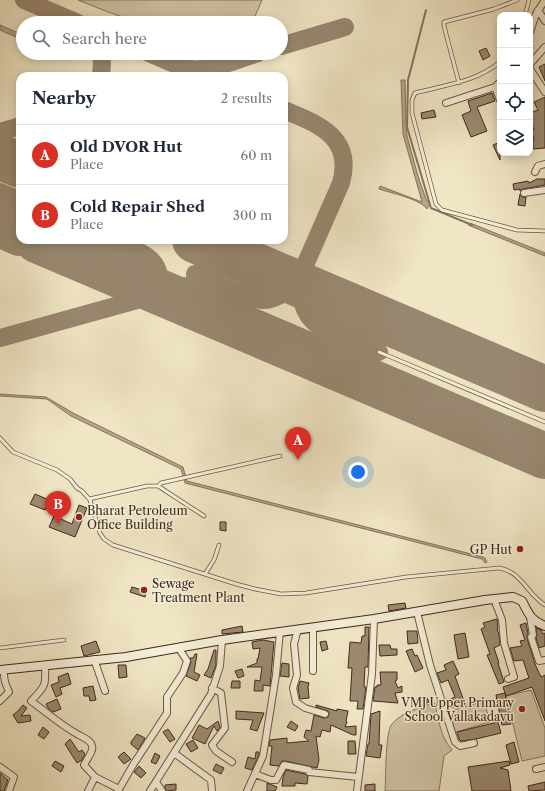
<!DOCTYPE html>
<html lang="en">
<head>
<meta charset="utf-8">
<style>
  :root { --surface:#fff; --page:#f2f2f3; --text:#1f2937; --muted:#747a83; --line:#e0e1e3; --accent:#d93025 }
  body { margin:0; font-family:"Libre Caslon Text",serif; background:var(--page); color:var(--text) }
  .controls { position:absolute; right:12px; top:12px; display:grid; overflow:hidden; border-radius:8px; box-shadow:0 2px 10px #0003 }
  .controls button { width:36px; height:36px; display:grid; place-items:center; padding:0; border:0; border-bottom:1px solid var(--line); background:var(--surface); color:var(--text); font:20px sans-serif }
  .you { position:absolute; left:358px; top:472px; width:14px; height:14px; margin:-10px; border:3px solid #fff; border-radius:50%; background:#1a73e8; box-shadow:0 0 0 6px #1a73e833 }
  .badge { display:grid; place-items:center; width:26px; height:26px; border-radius:50%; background:var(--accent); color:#fff; font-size:13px; font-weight:700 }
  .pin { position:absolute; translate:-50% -33px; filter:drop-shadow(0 1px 2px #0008) }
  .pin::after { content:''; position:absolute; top:21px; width:14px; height:12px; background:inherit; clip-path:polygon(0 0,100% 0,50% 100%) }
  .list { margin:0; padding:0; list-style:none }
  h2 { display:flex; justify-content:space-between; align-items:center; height:52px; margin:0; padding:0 16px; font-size:17px }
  h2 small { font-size:13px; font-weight:400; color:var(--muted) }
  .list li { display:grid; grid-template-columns:26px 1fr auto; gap:12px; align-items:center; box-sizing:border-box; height:60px; padding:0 16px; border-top:1px solid var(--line) }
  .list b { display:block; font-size:15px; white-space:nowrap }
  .list p { margin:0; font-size:13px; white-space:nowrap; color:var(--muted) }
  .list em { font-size:13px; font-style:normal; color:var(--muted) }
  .icon { flex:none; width:22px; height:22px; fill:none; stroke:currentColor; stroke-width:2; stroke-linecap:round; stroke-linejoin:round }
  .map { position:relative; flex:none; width:545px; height:791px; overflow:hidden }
  .search { position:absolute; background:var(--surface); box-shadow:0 2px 10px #0003; left:16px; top:16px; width:272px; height:44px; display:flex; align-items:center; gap:10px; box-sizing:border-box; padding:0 14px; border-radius:22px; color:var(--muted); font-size:15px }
  .panel { position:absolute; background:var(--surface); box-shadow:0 2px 10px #0003; left:16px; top:72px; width:272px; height:172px; border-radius:12px }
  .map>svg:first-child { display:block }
</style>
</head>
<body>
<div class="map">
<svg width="545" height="791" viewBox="0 0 545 791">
  <rect width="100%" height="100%" fill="#f0e6c5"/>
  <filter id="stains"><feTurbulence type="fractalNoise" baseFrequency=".005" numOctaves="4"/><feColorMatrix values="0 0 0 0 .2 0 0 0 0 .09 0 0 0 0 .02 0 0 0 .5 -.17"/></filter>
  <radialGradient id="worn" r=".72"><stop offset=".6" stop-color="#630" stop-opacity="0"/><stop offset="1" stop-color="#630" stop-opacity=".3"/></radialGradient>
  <!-- green -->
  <path fill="#d2c6a8" stroke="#897762" d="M 78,0 L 262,0 L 253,21 L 246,23 L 140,23 L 108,12 Z
    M 531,690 L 545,728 L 545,756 L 522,761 L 506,696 Z
    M 484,701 L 490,722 L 453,733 L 450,711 Z
    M 435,703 C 439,721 440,736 452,750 L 444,756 L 439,791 L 385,791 C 386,778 385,732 392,724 C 402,712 420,707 435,703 Z"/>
  <!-- water -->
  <path fill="#b4a58b" stroke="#86735e" d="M 0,25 L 23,35 L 23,40 L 0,30 Z
    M 401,80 L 405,80 L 406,123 L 407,136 L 418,176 L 426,199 L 430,204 L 427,209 C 420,199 391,193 379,189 L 380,186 L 422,202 L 403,134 Z
    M 470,223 L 545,253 L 545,256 L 468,225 Z
    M 0,394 L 46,397 L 73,413 L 183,467 L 187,481 L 483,557 L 485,558 L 487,562 L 485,563 L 482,559 L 185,483 L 181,469 L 71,416 L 47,399 L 0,396 Z"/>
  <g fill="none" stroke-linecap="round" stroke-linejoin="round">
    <!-- stream -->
    <path stroke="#86735e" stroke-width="2" d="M 426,10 L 408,80 L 407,127 L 431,208 L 472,225"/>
    <!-- taxiway -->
    <path stroke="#988770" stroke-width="18" d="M 24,0 L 78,23
      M 281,46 L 345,27
      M 101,53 L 102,63 L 101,76
      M 149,53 C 162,58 176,66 190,69 C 208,72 240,59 258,53
      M 0,132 L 20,126
      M 0,192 L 20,200
      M 304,271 C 297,290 301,314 319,326 C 325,330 333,332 339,335 C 352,340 365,346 379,352
      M 195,274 C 211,281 248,300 263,300 C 279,300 295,286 302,272 L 341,183 C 354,137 318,124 284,110
      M 155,295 L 201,282 L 212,283
      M 0,338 L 155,295 C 158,289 159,283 159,276 C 156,253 129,248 111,240"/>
    <!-- runway -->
    <path stroke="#988770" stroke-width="46" d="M 0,157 L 20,165
      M 0,224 L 20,233
      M 37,240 L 545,456
      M 195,240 L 545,389"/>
  </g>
  <!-- building -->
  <path fill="#9c8b73" stroke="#40281b" d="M 486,48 L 490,56 L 483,60 L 479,51 Z
    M 545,64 L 545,81 L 539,67 Z
    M 492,93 L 495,101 L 477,107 L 487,131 L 471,137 L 462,115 L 471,111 L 468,101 Z
    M 545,97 L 545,148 L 533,149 L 533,140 L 534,140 L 532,131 L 534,130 L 530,119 L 530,113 L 538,110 L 534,102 Z
    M 434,110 L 436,117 L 422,119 L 421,113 Z
    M 500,142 L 500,160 L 493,145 Z
    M 537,179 L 545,179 L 545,185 L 523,189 L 520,191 L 520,189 L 514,190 L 513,184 L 528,181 L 529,183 Z
    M 520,194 L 522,197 L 526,197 L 525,206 L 518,205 Z
    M 35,494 L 49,500 L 45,510 L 30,504 Z
    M 79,505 L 87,508 L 75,537 L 49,527 L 54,516 L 72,524 Z
    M 220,522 L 226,522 L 226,531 L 220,530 Z
    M 132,587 L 146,591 L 145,597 L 130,592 Z
    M 405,603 L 406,608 L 389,611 L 388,605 Z
    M 497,619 L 498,629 L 497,629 L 499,635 L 500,645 L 494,648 L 499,663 L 498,663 L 504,682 L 499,684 L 487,655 L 490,654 L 481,629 L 485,627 L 483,623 Z
    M 526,623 L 528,633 L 527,638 L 535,664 L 541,677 L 545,675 L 545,721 L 532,687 L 506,696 L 503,687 L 529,678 L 523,660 L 514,661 L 510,648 L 522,646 L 520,641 L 525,640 L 520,625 Z
    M 242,626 L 243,632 L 222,634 L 222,630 Z
    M 365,627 L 369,627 L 368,667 L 365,667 L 364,687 L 366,687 L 363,709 L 357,709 L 358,701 L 350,701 L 352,668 L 348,668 L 350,642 L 361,643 L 362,636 L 365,636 Z
    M 536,628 L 541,630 L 543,634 L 545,633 L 545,646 L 539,648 L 536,638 L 537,635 Z
    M 407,631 L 417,631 L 418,643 L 408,644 Z
    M 465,633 L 469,657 L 458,659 L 454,635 Z
    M 263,640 L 274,642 L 270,686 L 263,685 L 263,691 L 254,691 L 255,680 L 260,681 L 262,667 L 247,667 L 257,663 L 257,659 L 258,659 L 260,648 L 253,649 L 252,642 Z
    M 96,641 L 100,652 L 84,656 L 81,646 Z
    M 326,641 L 328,649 L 322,651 L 320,642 Z
    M 379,645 L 390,645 L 391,649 L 397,649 L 397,655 L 380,656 Z
    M 412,649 L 415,656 L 417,655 L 423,668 L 415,672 L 406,651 Z
    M 214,650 L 216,650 L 216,665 L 211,678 L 204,675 L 208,669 Z
    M 195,654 L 197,654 L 194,672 L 200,675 L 197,681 L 186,676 L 191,662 L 190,658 L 193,658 Z
    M 453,661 L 459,674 L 455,676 L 465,704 L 449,708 L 446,701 L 455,697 L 448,680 L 441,683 L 437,673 L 446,670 L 444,665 Z
    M 282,663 L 289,664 L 289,677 L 280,676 Z
    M 118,665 L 126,665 L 127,677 L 119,678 Z
    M 242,669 L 244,676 L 238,678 L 235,671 Z
    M 380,672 L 397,672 L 397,680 L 395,681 L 398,688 L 402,686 L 402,692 L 395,693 L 398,703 L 373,701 L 375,687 L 377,687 L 377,685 L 381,685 Z
    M 68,673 L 71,684 L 60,688 L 62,694 L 56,697 L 51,685 L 59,682 L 58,677 Z
    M 232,681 L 240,681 L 240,688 L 231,688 Z
    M 300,681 L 309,683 L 308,687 L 309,698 L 300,699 L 298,688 Z
    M 93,686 L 96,700 L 90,701 L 89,696 L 84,696 L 83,688 Z
    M 505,693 L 511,724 L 502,725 L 496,695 Z
    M 426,696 L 429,702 L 416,707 L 413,701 Z
    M 57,699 L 61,709 L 53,712 L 48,708 L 46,704 Z
    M 23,705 L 27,708 L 21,716 L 30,715 L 31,721 L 18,723 L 13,715 L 18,711 Z
    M 316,705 L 337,711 L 337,709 L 348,711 L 346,721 L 347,722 L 345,727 L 356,726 L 356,735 L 353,735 L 331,725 L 330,732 L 322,730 L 320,737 L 316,736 L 319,760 L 317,768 L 285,761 L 282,761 L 279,766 L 270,765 L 272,746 L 269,746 L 270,740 L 287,738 L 287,743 L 309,741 L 304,737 L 306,730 L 311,731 L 314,715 L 324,718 L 328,717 L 329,713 L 328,711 L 316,707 Z
    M 236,711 L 264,713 L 257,731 L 250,729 L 253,720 L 236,719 Z
    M 380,711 L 379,745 L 382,745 L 380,758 L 366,756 L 368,744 L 369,744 L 371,714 Z
    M 218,721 L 220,727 L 217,731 L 214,726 L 205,744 L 192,738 L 199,725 L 207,729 Z
    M 291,721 L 298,726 L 295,731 L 287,727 Z
    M 498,722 L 501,733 L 476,739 L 461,741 L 459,739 L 457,732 Z
    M 43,727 L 49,732 L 44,739 L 38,735 Z
    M 168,729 L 175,739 L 170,742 L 163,732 Z
    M 137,734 L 145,738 L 138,750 L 131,744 L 131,742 Z
    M 70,739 L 79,752 L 82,750 L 85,754 L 82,760 L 77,763 L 65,744 Z
    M 193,740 L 198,748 L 191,752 L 186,744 Z
    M 348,741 L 355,741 L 356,754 L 348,754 Z
    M 514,742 L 519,762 L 511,764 L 506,745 Z
    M 124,752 L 131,759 L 124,764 L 118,757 Z
    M 256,752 L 259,752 L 259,755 L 252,770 L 245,768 L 248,757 L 255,759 Z
    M 155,753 L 160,756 L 156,764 L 151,762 Z
    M 55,761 L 64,766 L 61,772 L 52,766 Z
    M 509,761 L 510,765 L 500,768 L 508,770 L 511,791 L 472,791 L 468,767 Z
    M 216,764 L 224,768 L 221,774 L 213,770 Z
    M 139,766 L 146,773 L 141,778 L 134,772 Z
    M 286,770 L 305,774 L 308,776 L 307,784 L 295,783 L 295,786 L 282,786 L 283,777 Z
    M 0,773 L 8,780 L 4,791 L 0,791 Z
    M 545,782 L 545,790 L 529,791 L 528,786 Z
    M 267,783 L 277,787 L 275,791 L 267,791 Z
    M 176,784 L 176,790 L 166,791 L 165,787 L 165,785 Z
    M 375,784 L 375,791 L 365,791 L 365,785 Z"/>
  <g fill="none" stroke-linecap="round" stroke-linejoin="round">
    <defs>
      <path id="lane" d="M 525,15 L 529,0
        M 500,62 C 476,82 445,85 415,93 L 412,100 L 412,113 L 436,204 L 442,210 L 517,230 L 545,231
        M 459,83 L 444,26 L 444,22 L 494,9 L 517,0
        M 379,352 L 545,422
        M 0,438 L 13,452 L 57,470 L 70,479 L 77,488 L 82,491 L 90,500 L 100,533 L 104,539 L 113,545 L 236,584 L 255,589 L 281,594 L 306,593 L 406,577 L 499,568 C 521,571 527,594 545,605
        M 158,486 L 161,483 L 280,456
        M 89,499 L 147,486 L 158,486 L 204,516
        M 205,574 L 214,560 L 219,545
        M 0,648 L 64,640"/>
      <path id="street" d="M 538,10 L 545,21
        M 530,32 L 536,14 L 545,0
        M 530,64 L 545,47
        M 530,69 L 545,92
        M 495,87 L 500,100
        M 446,103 L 495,87 L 500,82
        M 535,172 L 538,166 L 545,164
        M 524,193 L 545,190
        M 494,599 L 502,620 L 504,643 L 514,677 L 508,679
        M 417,612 L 430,665 L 455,742 L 460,746 L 474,743
        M 530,617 L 533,635 L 531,637 L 539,661 L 545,660
        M 313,627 L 313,671
        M 298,629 L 294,644 L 297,675 L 293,688 L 296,702 L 305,708 L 325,714
        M 94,659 L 105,691
        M 45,665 C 46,685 46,686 31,701 C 46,712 61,725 77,734 C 82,737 91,740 92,746 C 94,751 86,760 84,765 L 95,777 L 119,789
        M 212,688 L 221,693 L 225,728 L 212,745 L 216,751 L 232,762
        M 0,701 L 9,692 L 5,682 L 3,669
        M 174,753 L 211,780 L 212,791
        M 0,767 L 14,777 L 9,791
        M 536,769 L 545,767
        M 255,774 L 271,780 L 276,780 L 284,765 L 309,770 L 309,772 L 358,777
        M 156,782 L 162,791
        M 88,791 L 95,777
        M 118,791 L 133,765 L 167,713 L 167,697 L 183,673 L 187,661 L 178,647
        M 150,791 L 211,694 L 220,666 L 222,640
        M 247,791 L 263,756 L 276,675 L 280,631
        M 357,791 L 372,674 L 374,619"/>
      <path id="secondary" d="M 0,670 L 126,657 L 222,640 L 374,619 L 485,600 L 513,597 L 522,601 C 529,614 530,620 545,626"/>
    </defs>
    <!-- lane casing -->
    <use href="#lane" stroke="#6c5846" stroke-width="4.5"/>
    <!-- street casing -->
    <use href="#street" stroke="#6c5846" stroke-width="8"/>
    <!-- secondary casing -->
    <use href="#secondary" stroke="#40281b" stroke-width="10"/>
    <!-- lane -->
    <use href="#lane" stroke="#f5efd9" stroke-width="3"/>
    <!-- street -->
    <use href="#street" stroke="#f5efd9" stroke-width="6"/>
    <!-- secondary -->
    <use href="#secondary" stroke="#f5efd9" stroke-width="8"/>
  </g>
  <!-- markers -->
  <g fill="#8f2418" stroke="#f5efd9" stroke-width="1.5">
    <circle cx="79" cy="517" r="4"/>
    <circle cx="520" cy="549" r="4"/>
    <circle cx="144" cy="590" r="4"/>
    <circle cx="522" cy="709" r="4"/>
  </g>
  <g text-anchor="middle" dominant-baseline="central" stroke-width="3" stroke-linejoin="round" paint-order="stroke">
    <!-- poi labels -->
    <g font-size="12" fill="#40281b" stroke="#f5efd9" text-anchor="start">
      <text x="87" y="510">Bharat Petroleum<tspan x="87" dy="14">Office Building</tspan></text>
      <text x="512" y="549" text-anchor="end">GP Hut</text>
      <text x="152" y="583">Sewage<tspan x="152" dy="14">Treatment Plant</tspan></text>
      <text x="514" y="702" text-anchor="end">VMJ Upper Primary<tspan x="514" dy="14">School Vallakadavu</tspan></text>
    </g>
  </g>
  <rect width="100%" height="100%" filter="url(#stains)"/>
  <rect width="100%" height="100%" fill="url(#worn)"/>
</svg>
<div class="controls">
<button>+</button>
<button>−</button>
<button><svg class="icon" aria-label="locate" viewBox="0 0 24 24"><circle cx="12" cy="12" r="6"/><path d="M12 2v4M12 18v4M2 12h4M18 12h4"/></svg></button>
<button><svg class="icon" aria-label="layers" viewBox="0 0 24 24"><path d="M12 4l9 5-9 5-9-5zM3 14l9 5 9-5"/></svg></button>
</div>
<div class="you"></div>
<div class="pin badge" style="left:298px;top:460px">A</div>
<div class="pin badge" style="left:58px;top:524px">B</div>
<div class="search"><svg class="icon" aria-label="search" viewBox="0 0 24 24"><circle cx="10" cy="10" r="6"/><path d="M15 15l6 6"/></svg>Search here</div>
<section class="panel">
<h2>Nearby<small>2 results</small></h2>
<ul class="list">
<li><span class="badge">A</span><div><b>Old DVOR Hut</b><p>Place</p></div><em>60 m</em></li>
<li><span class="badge">B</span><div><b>Cold Repair Shed</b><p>Place</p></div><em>300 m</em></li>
</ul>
</section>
</div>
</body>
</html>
